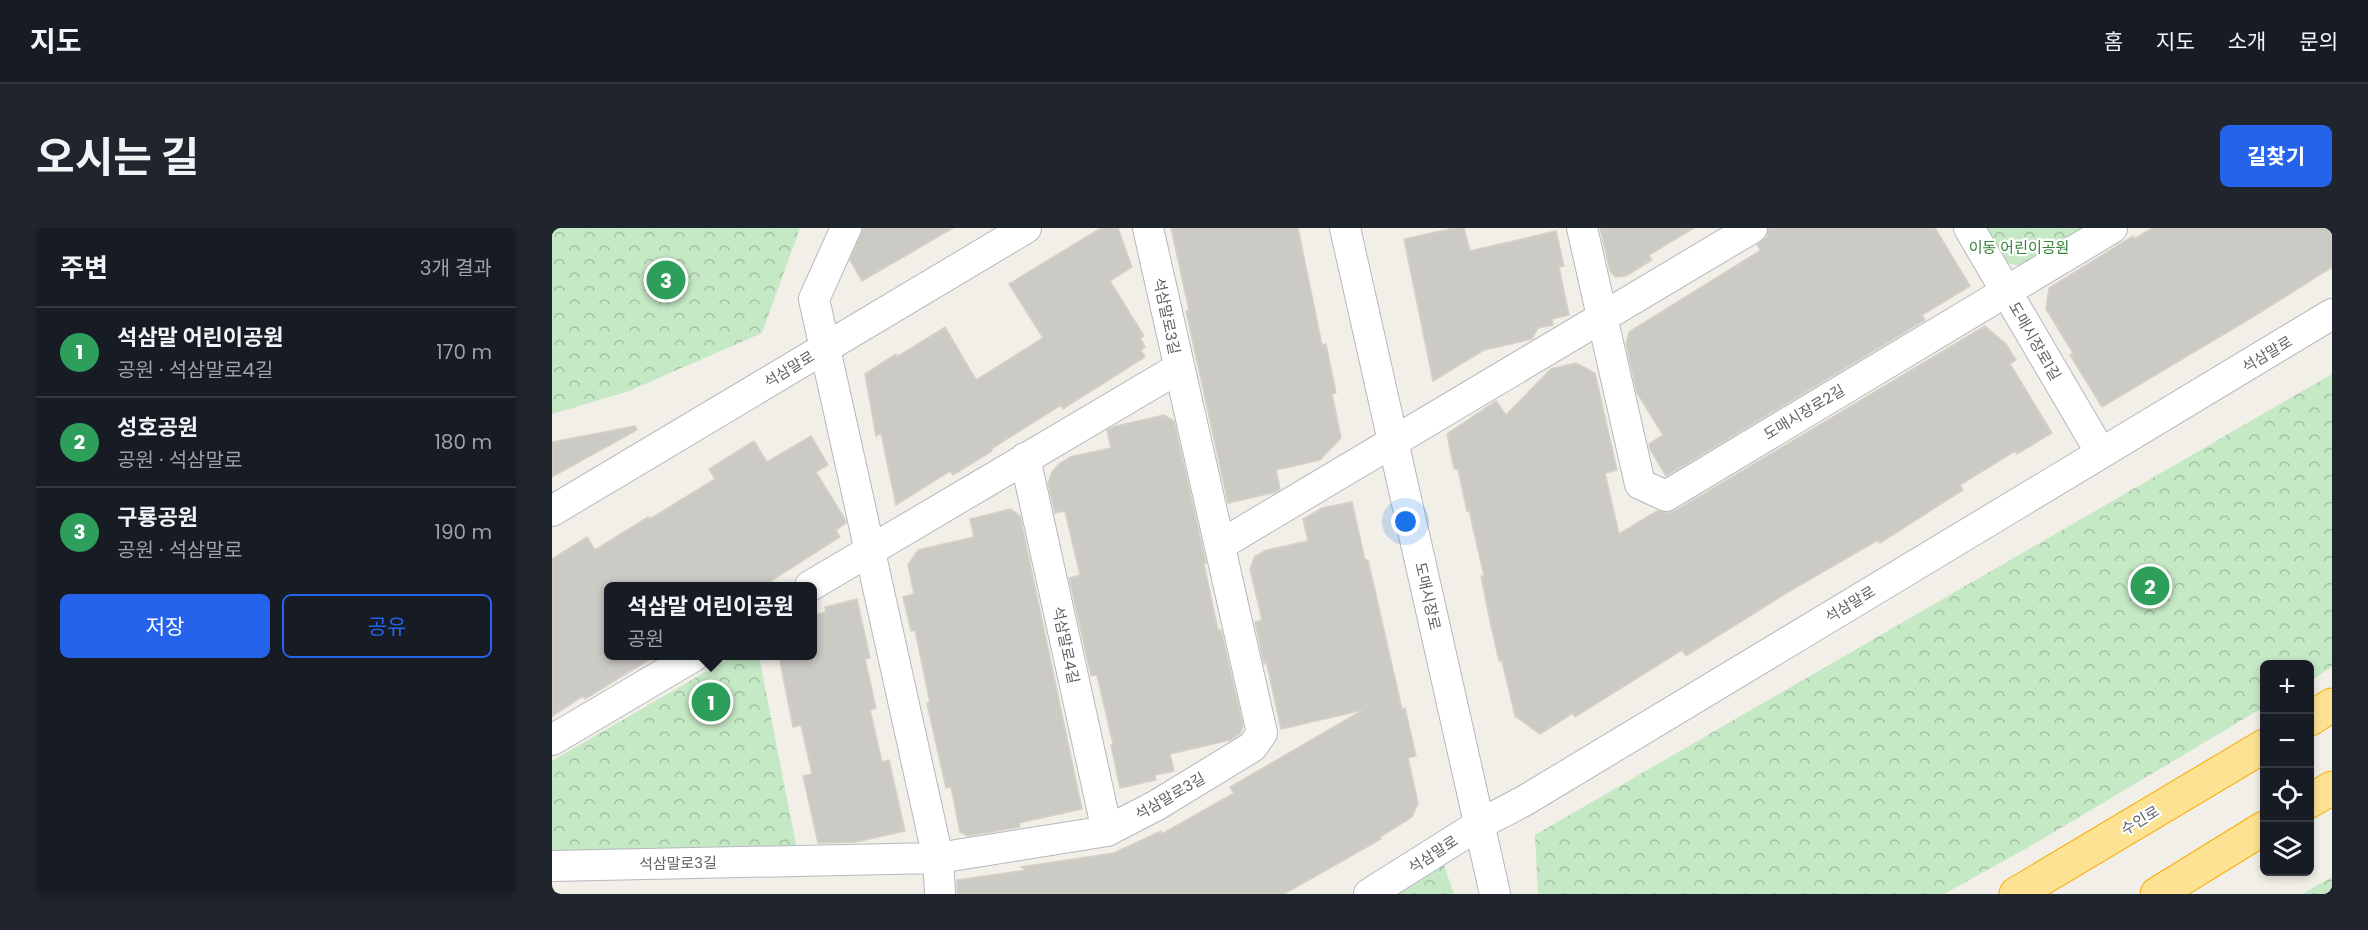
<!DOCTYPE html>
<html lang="ko">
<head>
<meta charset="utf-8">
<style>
  :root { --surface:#171b24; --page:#20242c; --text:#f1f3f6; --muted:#9ea1a6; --line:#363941; --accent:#2563eb }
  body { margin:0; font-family:Poppins,"Noto Sans KR",sans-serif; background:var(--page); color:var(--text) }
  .controls { position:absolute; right:18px; bottom:18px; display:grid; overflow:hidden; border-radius:9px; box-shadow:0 3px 9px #0003 }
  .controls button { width:54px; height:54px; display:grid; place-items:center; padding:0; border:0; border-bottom:2px solid var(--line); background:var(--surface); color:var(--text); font:30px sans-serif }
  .you { position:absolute; left:854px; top:294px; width:21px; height:21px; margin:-15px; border:4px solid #fff; border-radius:50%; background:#1a73e8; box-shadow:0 0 0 9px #1a73e833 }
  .badge { display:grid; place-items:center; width:39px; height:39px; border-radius:50%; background:var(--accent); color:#fff; font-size:20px; font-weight:700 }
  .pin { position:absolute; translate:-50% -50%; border:3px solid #fff; box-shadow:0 2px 6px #0006 }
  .popup { position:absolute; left:52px; top:354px; width:213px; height:78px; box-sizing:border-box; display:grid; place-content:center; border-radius:9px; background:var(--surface); filter:drop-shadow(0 2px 4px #0005); font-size:20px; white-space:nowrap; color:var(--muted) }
  .popup b { font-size:22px; color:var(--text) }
  .popup::after { content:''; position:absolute; left:50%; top:100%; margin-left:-12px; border:12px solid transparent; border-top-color:var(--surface) }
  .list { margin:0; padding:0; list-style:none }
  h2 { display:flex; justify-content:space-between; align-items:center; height:78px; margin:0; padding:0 24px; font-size:26px }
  h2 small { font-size:20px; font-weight:400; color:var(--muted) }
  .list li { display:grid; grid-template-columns:39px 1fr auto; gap:18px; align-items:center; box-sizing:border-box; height:90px; padding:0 24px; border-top:2px solid var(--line) }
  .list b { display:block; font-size:22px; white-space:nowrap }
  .list p { margin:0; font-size:20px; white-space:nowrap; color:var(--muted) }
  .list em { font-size:20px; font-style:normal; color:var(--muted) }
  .actions { display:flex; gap:12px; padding:18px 24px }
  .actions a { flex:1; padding:14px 0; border:2px solid var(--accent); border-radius:9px; text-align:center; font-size:21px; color:var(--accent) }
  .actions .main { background:var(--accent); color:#fff }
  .icon { flex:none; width:33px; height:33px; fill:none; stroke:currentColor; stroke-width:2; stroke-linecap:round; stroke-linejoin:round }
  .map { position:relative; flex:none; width:1780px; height:666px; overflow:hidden; border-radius:9px }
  header { display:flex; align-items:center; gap:36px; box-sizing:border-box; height:84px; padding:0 30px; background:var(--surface); border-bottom:2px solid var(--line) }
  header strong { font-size:28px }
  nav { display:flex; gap:33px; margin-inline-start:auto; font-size:21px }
  .intro { display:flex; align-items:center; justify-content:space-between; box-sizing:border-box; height:144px; padding:0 36px }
  h1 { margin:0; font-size:42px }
  .button { padding:15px 27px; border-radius:9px; background:var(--accent); color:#fff; font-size:21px; font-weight:700 }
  main { display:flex; gap:36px; padding:0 36px }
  aside { flex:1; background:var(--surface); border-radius:9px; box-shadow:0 3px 9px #0003 }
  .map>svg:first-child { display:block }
</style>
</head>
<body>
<header>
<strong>지도</strong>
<nav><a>홈</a><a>지도</a><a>소개</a><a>문의</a></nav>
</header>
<div class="intro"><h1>오시는 길</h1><a class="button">길찾기</a></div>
<main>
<aside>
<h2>주변<small>3개 결과</small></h2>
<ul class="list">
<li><span class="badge" style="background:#2e9e5b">1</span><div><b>석삼말 어린이공원</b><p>공원 · 석삼말로4길</p></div><em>170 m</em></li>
<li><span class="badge" style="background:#2e9e5b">2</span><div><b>성호공원</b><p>공원 · 석삼말로</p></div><em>180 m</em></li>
<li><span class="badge" style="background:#2e9e5b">3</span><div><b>구룡공원</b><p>공원 · 석삼말로</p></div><em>190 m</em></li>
</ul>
<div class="actions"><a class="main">저장</a><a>공유</a></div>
</aside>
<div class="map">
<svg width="1780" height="666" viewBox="0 0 1780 666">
  <defs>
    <pattern id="park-crowns" width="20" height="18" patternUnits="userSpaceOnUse" patternTransform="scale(1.5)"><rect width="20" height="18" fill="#c5e8c5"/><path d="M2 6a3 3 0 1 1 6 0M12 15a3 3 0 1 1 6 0" fill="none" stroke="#a3c0a4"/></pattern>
  </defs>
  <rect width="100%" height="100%" fill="#f1efe8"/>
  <!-- park -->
  <path fill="url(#park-crowns)" d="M 0,0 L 248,0 L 210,105 L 77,163 L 0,186 Z
    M 1430,0 L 1534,0 L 1471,39 L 1451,34 Z
    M 1780,146 L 1780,439 L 1758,453 L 1758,436 L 1712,436 L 1712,479 L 1475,620 L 1392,666 L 986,666 L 983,607 Z
    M 181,428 L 207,428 L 245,622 L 0,623 L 0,533 Z
    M 890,632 L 902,666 L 844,666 Z
    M 1780,649 L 1780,666 L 1750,666 Z"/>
  <!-- building -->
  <path fill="#cccac5" stroke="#d6d1c6" stroke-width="1.5" d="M 311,0 L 401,0 L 310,53 L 298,32 Z
    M 549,0 L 566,0 L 580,39 L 558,53 L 592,108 L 588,110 L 593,119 L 589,122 L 593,129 L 511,181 L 509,177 L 439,221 L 440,223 L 401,247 L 398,243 L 344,277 L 329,205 L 324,208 L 313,146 L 344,126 L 345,129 L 393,99 L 424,152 L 491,110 L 457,56 Z
    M 619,0 L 746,0 L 770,117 L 774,116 L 784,165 L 780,166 L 789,210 L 768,232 L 724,242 L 728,261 L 724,264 L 676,275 L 634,83 L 637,82 Z
    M 902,0 L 912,0 L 918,23 L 1004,3 L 1012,38 L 1007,39 L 1017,87 L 1000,91 L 1001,97 L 986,100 L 980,111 L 932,122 L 881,153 L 852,11 Z
    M 1048,0 L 1142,0 L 1097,27 L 1100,32 L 1074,48 L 1064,49 L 1058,43 Z
    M 1217,0 L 1383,0 L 1418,58 L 1370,87 L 1373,92 L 1114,248 L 1098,221 L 1097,216 L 1111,207 L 1085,165 L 1074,116 L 1077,104 L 1209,22 L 1205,17 L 1215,9 Z
    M 1600,0 L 1780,0 L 1780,39 L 1709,84 L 1550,179 L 1518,127 L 1521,125 L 1494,81 L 1497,60 L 1581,8 L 1582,11 Z
    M 1433,98 L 1454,116 L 1464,132 L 1458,136 L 1500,205 L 1465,226 L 1463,223 L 1408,257 L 1411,262 L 1328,315 L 1326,312 L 1236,364 L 1134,428 L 1130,422 L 1023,489 L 1021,485 L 988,506 L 963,488 L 950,433 L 947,433 L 938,393 L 929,348 L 932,348 L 917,282 L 915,283 L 906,241 L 902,241 L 895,206 L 944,173 L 954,187 L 999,141 L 1024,135 L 1043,145 L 1065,242 L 1053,245 L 1067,306 L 1105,283 L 1114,285 L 1123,283 Z
    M 612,187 L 622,193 L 654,335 L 652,336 L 666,402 L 669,402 L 691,498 L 688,506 L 678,512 L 618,526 L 622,543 L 603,547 L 604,552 L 568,560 L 559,517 L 561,516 L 545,447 L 539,448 L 517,350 L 528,347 L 513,283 L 503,285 L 496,255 L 500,244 L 507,236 L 518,229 L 559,220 L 555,202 L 564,198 Z
    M 83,198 L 85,202 L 0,249 L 0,214 Z
    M 259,208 L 276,237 L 264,244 L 294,293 L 294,295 L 284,302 L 288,309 L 211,358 L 57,358 L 57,428 L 103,428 L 33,471 L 31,468 L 0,488 L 0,331 L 35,309 L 43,322 L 96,289 L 98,291 L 163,251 L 157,241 L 202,213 L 215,234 Z
    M 800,274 L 813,332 L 816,332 L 850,481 L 853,480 L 864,528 L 856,530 L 866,575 L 860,589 L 828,609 L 829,611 L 732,666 L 405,666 L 405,652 L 474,642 L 469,639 L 562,625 L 609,603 L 610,606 L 682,565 L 678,559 L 811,482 L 729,501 L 714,432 L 712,436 L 703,394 L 710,392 L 698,341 L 703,328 L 715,322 L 756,313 L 751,291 L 770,280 Z
    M 459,281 L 468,288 L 530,581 L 467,595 L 468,599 L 416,608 L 408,604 L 399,559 L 394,560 L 375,475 L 378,475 L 363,402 L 359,403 L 351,369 L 362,366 L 356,337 L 366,322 L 422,309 L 418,291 Z
    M 305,371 L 318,430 L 313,431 L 324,480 L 318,482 L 330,534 L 337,532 L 353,603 L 304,614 L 266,615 L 251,548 L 260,546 L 249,497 L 241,499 L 227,428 L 261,428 L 261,387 L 274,384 L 273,379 Z"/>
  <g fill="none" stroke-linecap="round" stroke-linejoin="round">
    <defs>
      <path id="minor" d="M 294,0 L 262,71 L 386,630 L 388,666
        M 793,0 L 943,666
        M 1030,0 L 1088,256 L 1114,268 L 1560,0
        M 1417,0 L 1549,225
        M 473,230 L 555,603
        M 0,283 L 474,0
        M 668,317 L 1200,0
        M 258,358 L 627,140
        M 0,512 L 142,428
        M 0,638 L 386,630 L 555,603 L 605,577 L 700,519 L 710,505 L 596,0
        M 817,666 L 928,596 L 972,573 L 1780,86"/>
      <path id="highway" d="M 1758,491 L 1780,477
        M 1758,573 L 1780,560
        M 1464,666 L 1712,518
        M 1605,666 L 1712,600"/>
    </defs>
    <!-- minor casing -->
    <use href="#minor" stroke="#b5b8bc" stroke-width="32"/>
    <!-- highway casing -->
    <use href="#highway" stroke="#f9ab00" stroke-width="35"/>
    <!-- minor -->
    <use href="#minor" stroke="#fff" stroke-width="30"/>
    <!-- highway -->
    <use href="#highway" stroke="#fde293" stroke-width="33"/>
  </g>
  <g text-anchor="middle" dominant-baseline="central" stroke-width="4.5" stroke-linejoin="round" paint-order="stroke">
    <!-- park labels -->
    <g font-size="15" fill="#348238" stroke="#fff">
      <text x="1467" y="19">이동 어린이공원</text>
    </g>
    <!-- street labels -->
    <g font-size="15" fill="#5f6368" stroke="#fff">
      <text transform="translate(615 88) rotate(78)">석삼말로3길</text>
      <text transform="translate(1483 113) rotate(60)">도매시장로1길</text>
      <text transform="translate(1715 126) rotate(-31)">석삼말로</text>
      <text transform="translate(237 141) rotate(-31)">석삼말로</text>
      <text transform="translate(1252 184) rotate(-31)">도매시장로2길</text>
      <text transform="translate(876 368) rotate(77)">도매시장로</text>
      <text transform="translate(1298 376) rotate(-31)">석삼말로</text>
      <text transform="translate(514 417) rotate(78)">석삼말로4길</text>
      <text transform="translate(618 568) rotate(-30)">석삼말로3길</text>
      <text transform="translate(1588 592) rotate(-31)">수인로</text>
      <text transform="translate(881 626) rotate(-33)">석삼말로</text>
      <text transform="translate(126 635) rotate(-1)">석삼말로3길</text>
    </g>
  </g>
</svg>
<div class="controls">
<button>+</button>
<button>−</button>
<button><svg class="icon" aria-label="locate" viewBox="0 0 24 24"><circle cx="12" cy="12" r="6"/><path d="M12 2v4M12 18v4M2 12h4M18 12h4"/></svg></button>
<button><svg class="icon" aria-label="layers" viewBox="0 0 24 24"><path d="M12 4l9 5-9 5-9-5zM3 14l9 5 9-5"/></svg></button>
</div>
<div class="you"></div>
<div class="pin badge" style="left:159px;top:474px;background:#2e9e5b">1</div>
<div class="popup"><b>석삼말 어린이공원</b>공원</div>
<div class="pin badge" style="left:1598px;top:358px;background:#2e9e5b">2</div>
<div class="pin badge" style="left:114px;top:52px;background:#2e9e5b">3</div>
</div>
</main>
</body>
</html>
